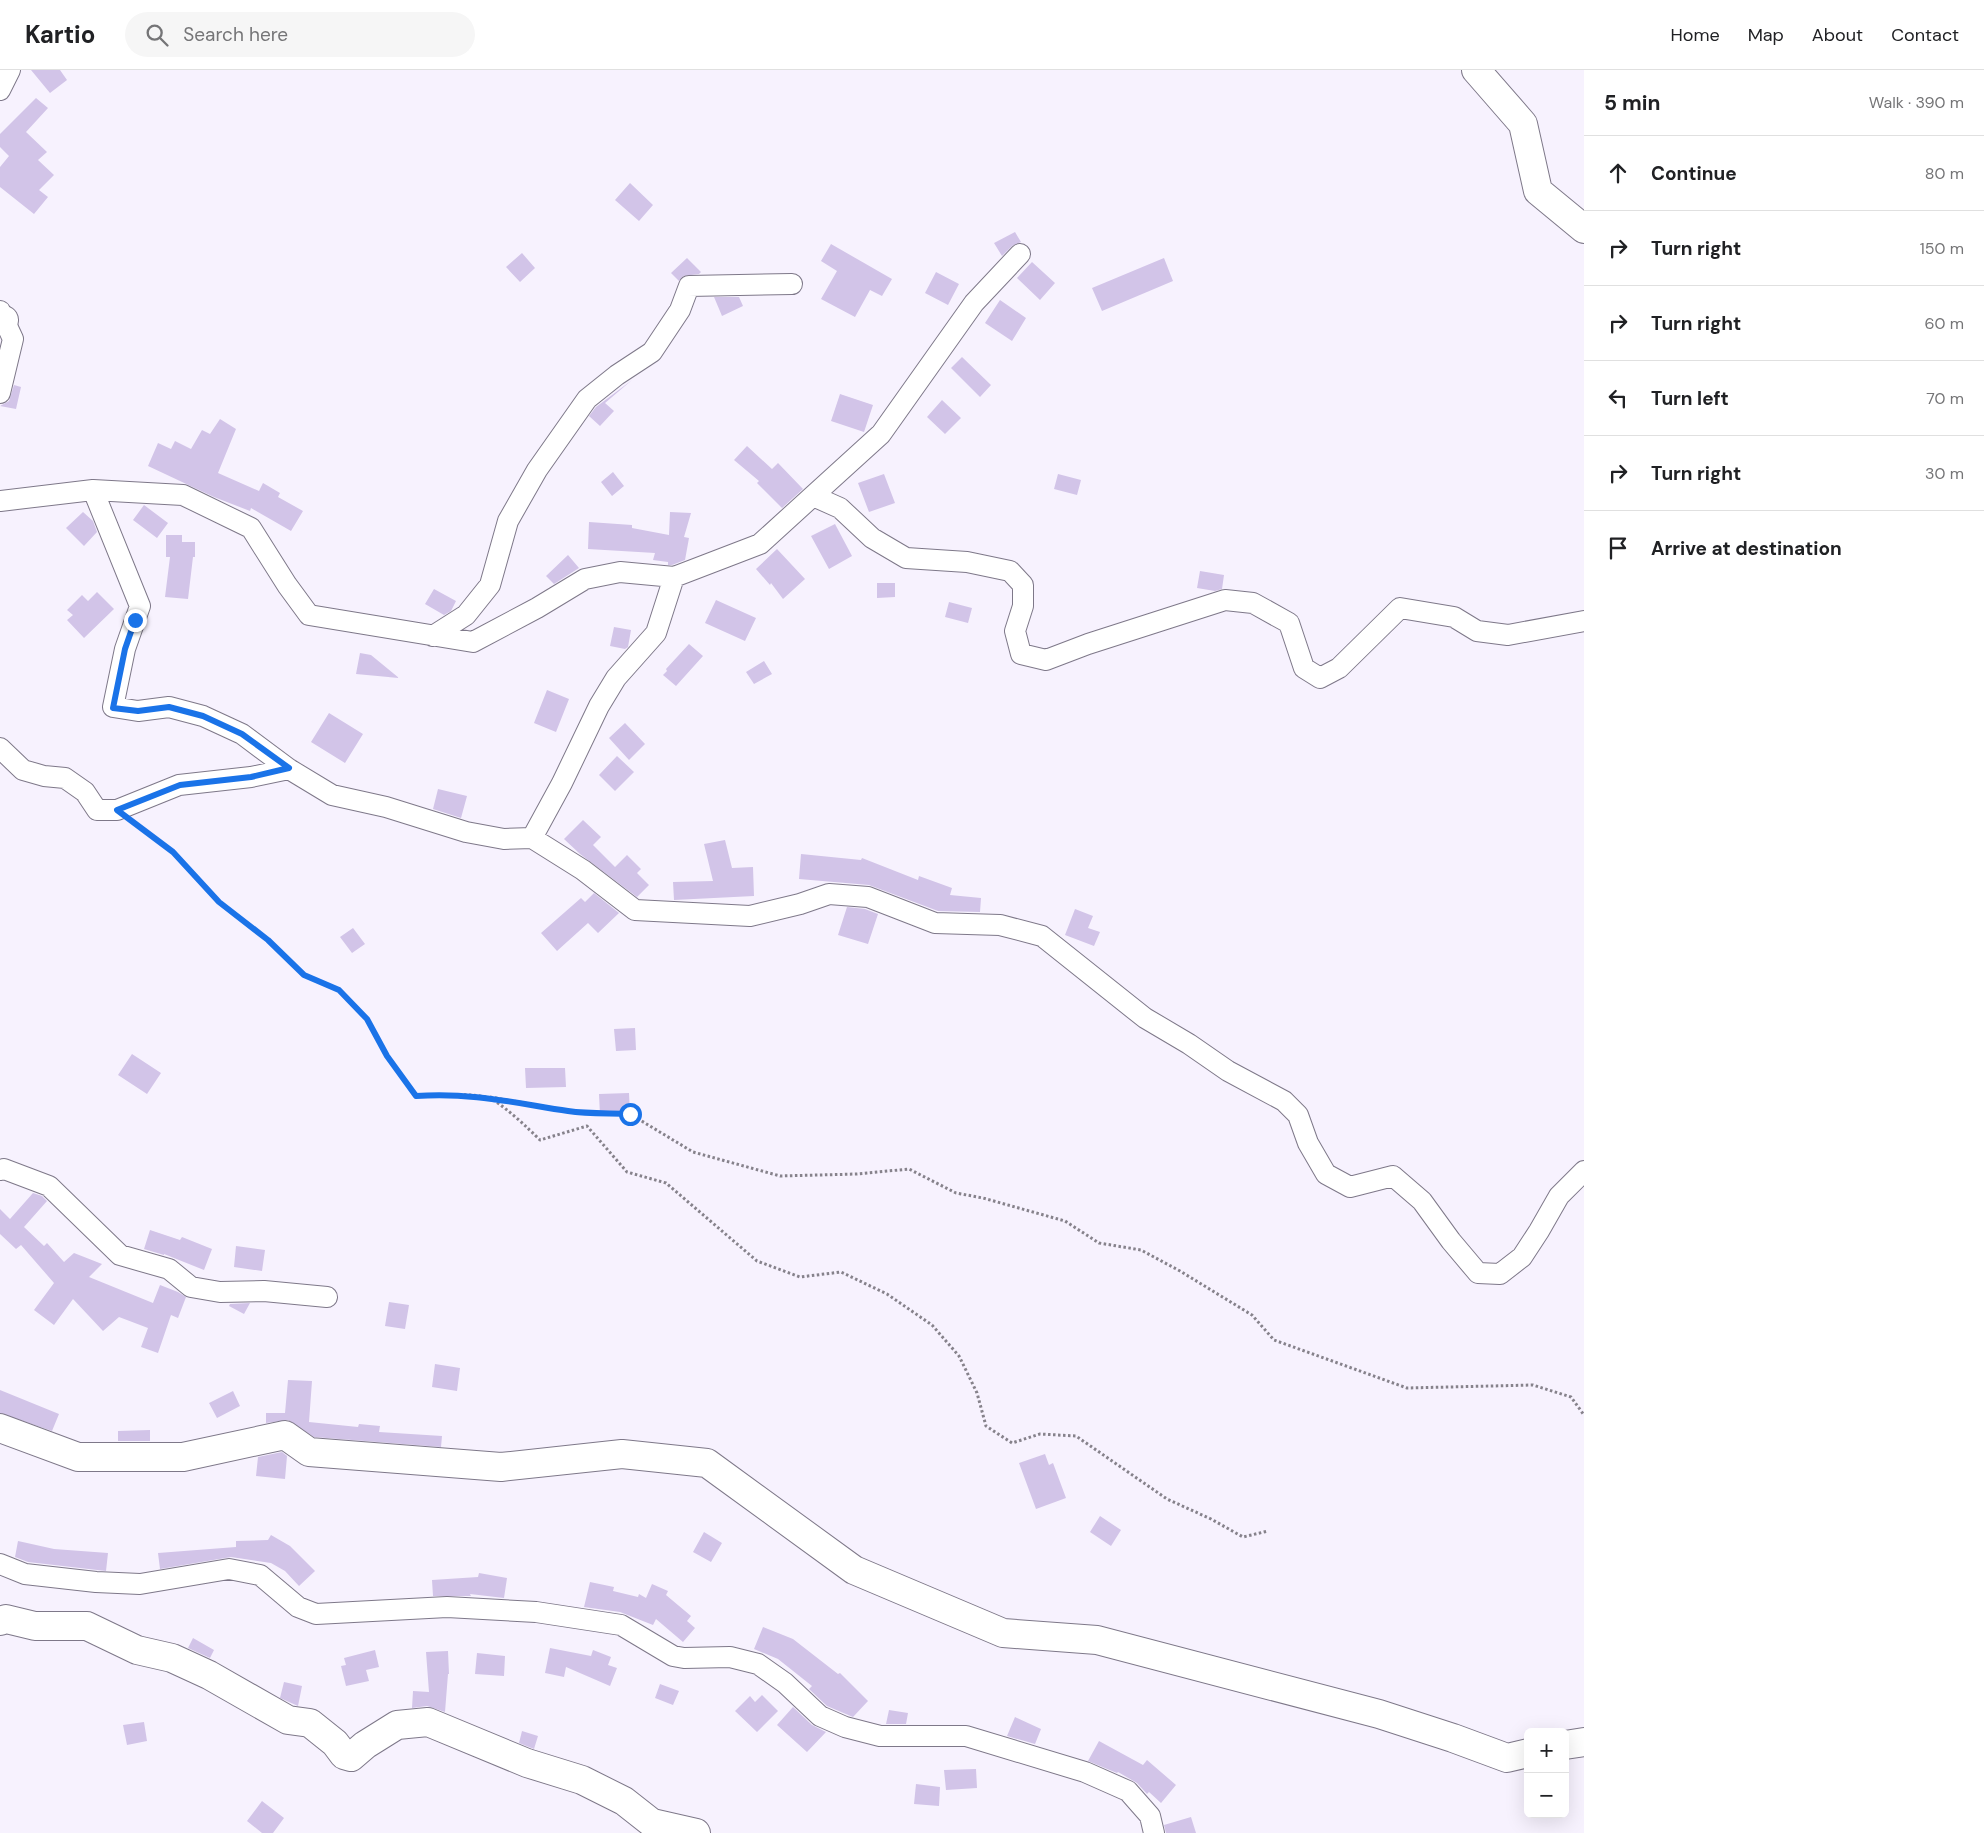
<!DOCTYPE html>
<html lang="en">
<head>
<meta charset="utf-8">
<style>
  :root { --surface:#fff; --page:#f6f6f6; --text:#202124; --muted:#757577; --line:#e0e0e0 }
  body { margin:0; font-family:"DM Sans",sans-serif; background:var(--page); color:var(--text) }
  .controls { position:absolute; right:15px; bottom:15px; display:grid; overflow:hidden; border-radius:8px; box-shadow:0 5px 20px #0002 }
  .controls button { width:45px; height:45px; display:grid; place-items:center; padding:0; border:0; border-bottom:1px solid var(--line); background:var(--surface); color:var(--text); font:25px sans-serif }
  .stop { position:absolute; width:15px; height:15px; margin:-11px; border:4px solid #1a73e8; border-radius:50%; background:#fff }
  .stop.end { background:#1a73e8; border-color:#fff; box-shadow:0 1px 5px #0008 }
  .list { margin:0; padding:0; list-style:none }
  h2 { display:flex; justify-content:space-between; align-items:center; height:65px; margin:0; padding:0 20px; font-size:21px }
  h2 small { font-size:16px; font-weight:400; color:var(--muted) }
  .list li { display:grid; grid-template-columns:32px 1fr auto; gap:15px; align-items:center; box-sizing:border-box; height:75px; padding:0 20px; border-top:1px solid var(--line) }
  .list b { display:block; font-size:19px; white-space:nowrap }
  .list em { font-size:16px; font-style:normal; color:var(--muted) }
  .icon { flex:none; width:28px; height:28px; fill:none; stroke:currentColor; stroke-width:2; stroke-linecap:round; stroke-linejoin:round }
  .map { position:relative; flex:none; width:1584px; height:1763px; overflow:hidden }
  header { display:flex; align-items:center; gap:30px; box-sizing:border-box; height:70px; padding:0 25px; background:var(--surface); border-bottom:1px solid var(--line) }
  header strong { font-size:24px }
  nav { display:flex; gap:28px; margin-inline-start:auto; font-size:18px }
  .search { width:350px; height:45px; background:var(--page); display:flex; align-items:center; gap:12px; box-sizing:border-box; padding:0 18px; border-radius:28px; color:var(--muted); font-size:19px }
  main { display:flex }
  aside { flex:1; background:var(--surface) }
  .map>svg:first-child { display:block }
</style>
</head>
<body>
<header>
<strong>Kartio</strong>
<div class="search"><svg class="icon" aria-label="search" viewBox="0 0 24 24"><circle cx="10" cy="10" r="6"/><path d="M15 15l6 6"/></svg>Search here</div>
<nav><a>Home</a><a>Map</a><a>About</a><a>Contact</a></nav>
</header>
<main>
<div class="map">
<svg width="1584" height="1763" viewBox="0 0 1584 1763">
  <rect width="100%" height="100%" fill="#f7f2fe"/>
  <!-- building -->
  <path fill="#d2c4e8" d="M 31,0 L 60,0 L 67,10 L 50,23 Z
    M 36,28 L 48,38 L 26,62 L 47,82 L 38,90 L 54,105 L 39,120 L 48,127 L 34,144 L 0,117 L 0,97 L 9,86 L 0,77 L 0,64 Z
    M 630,113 L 653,135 L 639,151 L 615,130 Z
    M 1015,162 L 1021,172 L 1012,176 L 1002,186 L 994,173 Z
    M 831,174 L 892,209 L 882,226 L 870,220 L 855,247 L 821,229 L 837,201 L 821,191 Z
    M 522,183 L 535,198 L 520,212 L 506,197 Z
    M 687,188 L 701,202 L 699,204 L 683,206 L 679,211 L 671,203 Z
    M 1164,188 L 1173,211 L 1102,241 L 1092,218 Z
    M 1032,192 L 1055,213 L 1040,230 L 1017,208 Z
    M 936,202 L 959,214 L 948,235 L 925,223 Z
    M 714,227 L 739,227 L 743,236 L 722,246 Z
    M 1000,230 L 1026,248 L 1012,271 L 985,253 Z
    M 962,287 L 991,315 L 980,327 L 951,298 Z
    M 632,310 L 605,333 L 614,341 L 600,356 L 589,346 L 596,337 Z
    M 14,315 L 21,317 L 16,339 L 0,336 L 9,331 Z
    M 840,324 L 873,335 L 864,362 L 831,351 Z
    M 942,330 L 961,348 L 945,364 L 927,347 Z
    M 220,349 L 236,359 L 218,403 L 259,421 L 263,413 L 280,423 L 278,427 L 303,441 L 291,461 L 251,438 L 250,441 L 214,427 L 148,396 L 158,373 L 171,379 L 175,371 L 191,379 L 202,360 L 210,364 Z
    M 747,376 L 772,399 L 778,393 L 803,419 L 782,438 L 757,413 L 759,411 L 734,390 Z
    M 613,402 L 624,416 L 612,426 L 601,412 Z
    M 884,404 L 895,433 L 869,442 L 858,413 Z
    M 1058,404 L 1081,410 L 1077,425 L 1054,419 Z
    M 144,435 L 168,453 L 157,468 L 133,450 Z
    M 83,442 L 93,451 L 97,462 L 84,476 L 66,458 Z
    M 670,442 L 691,443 L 684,467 L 689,468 L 685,490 L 672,495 L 668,495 L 668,492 L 653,490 L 655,483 L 588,479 L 589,452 L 632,455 L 632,458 L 669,465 Z
    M 835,454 L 852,486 L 829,499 L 811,466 Z
    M 166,465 L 182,465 L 182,472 L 195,472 L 195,487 L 193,487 L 188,529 L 165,527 L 170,487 L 166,487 Z
    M 777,479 L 805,509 L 783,529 L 771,513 L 770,515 L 756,499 Z
    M 568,485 L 579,498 L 554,514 L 546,506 Z
    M 1200,501 L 1224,505 L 1222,519 L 1215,521 L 1197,518 Z
    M 877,513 L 895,513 L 895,527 L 877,528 Z
    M 434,519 L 456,531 L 451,541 L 444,545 L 425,534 Z
    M 97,522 L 114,539 L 84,568 L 67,550 L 73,545 L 67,540 L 82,525 L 88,531 Z
    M 716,530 L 756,548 L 745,571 L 705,553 Z
    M 949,532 L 972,538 L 968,553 L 945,547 Z
    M 614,557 L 631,560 L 628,577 L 625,579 L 610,576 Z
    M 689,574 L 703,586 L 676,616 L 663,605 L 667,601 L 666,599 Z
    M 360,583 L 371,585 L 399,608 L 356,604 Z
    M 764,591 L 772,604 L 754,614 L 746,602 Z
    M 547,620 L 569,629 L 556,662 L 534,653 Z
    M 329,643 L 363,664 L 345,693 L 311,672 Z
    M 625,653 L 645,674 L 629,690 L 609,668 Z
    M 617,686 L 634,702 L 615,721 L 599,705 Z
    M 438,719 L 467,726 L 461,748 L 433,739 Z
    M 583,750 L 601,767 L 593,775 L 615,797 L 627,785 L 641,799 L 637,803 L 649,815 L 637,827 L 580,784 L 564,769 Z
    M 725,770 L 732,798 L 753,797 L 754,826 L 674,830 L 673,812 L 713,811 L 704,774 Z
    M 801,784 L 861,790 L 862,788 L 918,810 L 919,806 L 952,818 L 950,825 L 981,828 L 980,842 L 938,841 L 869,815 L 799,809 Z
    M 594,823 L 619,843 L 598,863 L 588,853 L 557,881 L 541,863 L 581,828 L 585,832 Z
    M 847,837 L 865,839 L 878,844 L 868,874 L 838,865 Z
    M 1075,839 L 1093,846 L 1088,858 L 1100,862 L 1094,876 L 1065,865 Z
    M 353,858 L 365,874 L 352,883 L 340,867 Z
    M 635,958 L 636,980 L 616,981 L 614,959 Z
    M 132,984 L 161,1003 L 147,1024 L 118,1005 Z
    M 525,998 L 565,998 L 566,1017 L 526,1018 Z
    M 629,1023 L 630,1044 L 600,1045 L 599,1024 Z
    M 33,1123 L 42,1126 L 47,1131 L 24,1157 L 44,1176 L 47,1173 L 64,1192 L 74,1183 L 102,1194 L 89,1207 L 153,1233 L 160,1215 L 178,1222 L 186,1227 L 178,1248 L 171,1245 L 158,1283 L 141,1277 L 148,1258 L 119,1247 L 103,1261 L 73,1229 L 54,1255 L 34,1240 L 54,1213 L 21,1175 L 16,1179 L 0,1164 L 0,1139 L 10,1149 Z
    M 150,1160 L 180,1170 L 182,1167 L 212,1179 L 204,1200 L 164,1184 L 164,1185 L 144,1179 Z
    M 236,1176 L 265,1180 L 262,1201 L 234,1197 Z
    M 389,1232 L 409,1235 L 405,1259 L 385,1256 Z
    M 250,1233 L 244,1244 L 229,1236 L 230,1234 Z
    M 435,1294 L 460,1298 L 457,1321 L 432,1317 Z
    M 288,1310 L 312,1311 L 309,1352 L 358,1357 L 359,1354 L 380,1356 L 379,1362 L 442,1366 L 441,1377 L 314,1367 L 288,1350 L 266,1353 L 266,1343 L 285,1343 Z
    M 0,1320 L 59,1344 L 52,1361 L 0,1343 Z
    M 233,1321 L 240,1336 L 217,1348 L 209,1333 Z
    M 150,1360 L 150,1371 L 118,1371 L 118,1361 Z
    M 282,1382 L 287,1386 L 285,1409 L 256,1406 L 258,1387 Z
    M 1045,1384 L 1049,1395 L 1053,1393 L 1066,1428 L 1036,1439 L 1019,1393 Z
    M 1100,1446 L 1121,1460 L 1111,1476 L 1090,1462 Z
    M 704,1462 L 722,1473 L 711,1492 L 693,1482 Z
    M 271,1465 L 290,1476 L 315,1501 L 299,1516 L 285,1501 L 271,1493 L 231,1487 L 160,1499 L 158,1483 L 236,1477 L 236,1471 L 268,1470 Z
    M 18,1471 L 54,1479 L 108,1483 L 106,1501 L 28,1492 L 15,1487 Z
    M 479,1503 L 507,1508 L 504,1528 L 470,1524 L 471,1526 L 433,1526 L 432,1510 L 478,1507 Z
    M 590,1512 L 614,1517 L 613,1521 L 638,1527 L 639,1524 L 646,1528 L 652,1514 L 668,1521 L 666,1525 L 691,1546 L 687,1551 L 695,1558 L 683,1572 L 656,1549 L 653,1555 L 620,1542 L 584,1537 Z
    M 763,1557 L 793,1569 L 838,1604 L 840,1603 L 868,1631 L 853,1647 L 827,1636 L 809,1619 L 812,1616 L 778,1589 L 754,1579 Z
    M 193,1568 L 214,1580 L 210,1588 L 188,1578 Z
    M 550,1578 L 591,1586 L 593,1580 L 611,1587 L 608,1595 L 617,1598 L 610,1616 L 566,1597 L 564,1607 L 545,1603 Z
    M 375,1580 L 379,1597 L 366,1600 L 369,1611 L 346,1616 L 341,1596 L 346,1595 L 344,1588 Z
    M 448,1581 L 449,1604 L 448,1604 L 445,1642 L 427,1636 L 412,1638 L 413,1621 L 429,1622 L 426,1582 Z
    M 477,1583 L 505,1586 L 504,1606 L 475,1604 Z
    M 284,1612 L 302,1616 L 298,1636 L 280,1628 Z
    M 660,1614 L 679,1621 L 673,1635 L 655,1628 Z
    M 762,1625 L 778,1641 L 757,1662 L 735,1641 L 750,1626 L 755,1632 Z
    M 793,1637 L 812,1655 L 826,1662 L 807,1682 L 777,1655 Z
    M 889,1640 L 908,1643 L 906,1654 L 886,1654 Z
    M 1015,1647 L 1041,1659 L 1035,1674 L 1007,1666 Z
    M 144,1652 L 147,1671 L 127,1675 L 123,1655 Z
    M 522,1661 L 538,1666 L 534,1679 L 519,1673 Z
    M 1099,1671 L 1143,1695 L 1147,1690 L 1176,1715 L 1161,1733 L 1149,1722 L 1147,1724 L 1137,1713 L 1118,1702 L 1117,1703 L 1088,1691 Z
    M 976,1699 L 977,1718 L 946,1720 L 944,1700 Z
    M 916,1714 L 940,1717 L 939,1736 L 914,1734 Z
    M 262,1731 L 284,1748 L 273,1763 L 262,1763 L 247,1751 Z
    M 1191,1747 L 1196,1763 L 1166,1763 L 1164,1755 Z"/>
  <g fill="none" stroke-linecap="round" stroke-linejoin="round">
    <defs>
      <path id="street" d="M 0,20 L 10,0
        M 0,241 L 13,269 L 0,323
        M 93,420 L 140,536 L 125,579 L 113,637 L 138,641 L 169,637 L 203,646 L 242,664 L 289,699 L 332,725 L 386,737 L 466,762 L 504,769 L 532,768 L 583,800 L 635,840 L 750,846 L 800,834 L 829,824 L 868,827 L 935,853 L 1000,855 L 1042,866 L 1145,948 L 1189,974 L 1228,1001 L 1284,1031 L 1298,1045 L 1308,1073 L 1326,1104 L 1350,1117 L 1393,1106 L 1422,1131 L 1451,1171 L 1478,1203 L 1500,1204 L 1522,1187 L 1539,1161 L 1559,1126 L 1584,1101
        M 813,426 L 840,438 L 872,468 L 906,488 L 967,492 L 1010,501 L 1023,515 L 1023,536 L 1015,561 L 1021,584 L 1046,590 L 1088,574 L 1225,530 L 1253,533 L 1289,553 L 1304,598 L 1320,608 L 1339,598 L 1400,538 L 1454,547 L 1477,561 L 1508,565 L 1584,551
        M 0,431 L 93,420 L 183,425 L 251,458 L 287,515 L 309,545 L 473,572 L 537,538 L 585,509 L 620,502 L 674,507 L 760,474 L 881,364 L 974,233 L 1020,184
        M 433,566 L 466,545 L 490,515 L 508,451 L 537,400 L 587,329 L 617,305 L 652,282 L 680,240 L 689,216 L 792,214
        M 0,678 L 23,700 L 44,706 L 65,708 L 85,722 L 97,740 L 117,740 L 179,715 L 251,707 L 289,699
        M 532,768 L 562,713 L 599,636 L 616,608 L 656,563 L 674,507
        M 0,1100 L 4,1099 L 49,1116 L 120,1185 L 169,1199 L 191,1217 L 220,1222 L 264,1221 L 327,1227
        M 0,1494 L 25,1504 L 96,1512 L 140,1514 L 229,1499 L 260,1505 L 298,1537 L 316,1544 L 447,1537 L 536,1542 L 621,1555 L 673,1586 L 684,1588 L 730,1587 L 758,1594 L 785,1613 L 820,1646 L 845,1657 L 880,1666 L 966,1666 L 1085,1702 L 1128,1721 L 1150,1746 L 1154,1763"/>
      <path id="secondary" d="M 1476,0 L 1523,54 L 1538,121 L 1584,159
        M 0,249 L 4,250
        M 0,1358 L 78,1387 L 183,1387 L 285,1365 L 309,1382 L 501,1397 L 622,1384 L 707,1393 L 854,1500 L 1003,1563 L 1097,1570 L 1379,1644 L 1453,1668 L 1507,1688 L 1528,1683
        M 0,1551 L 6,1549 L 35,1556 L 87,1556 L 137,1580 L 172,1588 L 209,1605 L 288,1650 L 310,1653 L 335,1673 L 344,1685 L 351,1687 L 365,1675 L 397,1655 L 428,1652 L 527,1693 L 582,1710 L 624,1731 L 652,1753 L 696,1763
        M 1565,1675 L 1584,1672"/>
    </defs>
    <!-- street casing -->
    <use href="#street" stroke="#7e7889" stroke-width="22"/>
    <!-- secondary casing -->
    <use href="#secondary" stroke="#7e7889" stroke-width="30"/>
    <!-- path -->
    <path stroke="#86828b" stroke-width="3" stroke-dasharray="2.5 2.5" stroke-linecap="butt" d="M 135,754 L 173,782 L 219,832 L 268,870 L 304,905 L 339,920 L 367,949 L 387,986 L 416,1026 C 434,1025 469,1023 486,1027 C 499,1030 530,1060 540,1070 L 587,1056 L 627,1102 L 666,1113 L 757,1191 L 800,1207 L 841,1202 L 887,1224 L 932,1255 L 959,1286 L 977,1323 L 986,1356 L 1012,1373 L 1040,1364 L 1076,1366 L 1167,1429 L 1211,1449 L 1243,1467 L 1268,1461
      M 490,1027 L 571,1041 L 630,1044 L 693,1082 L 780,1106 L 857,1104 L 909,1099 L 956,1123 L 983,1128 L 1065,1151 L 1099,1173 L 1141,1180 L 1180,1201 L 1252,1245 L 1274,1270 L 1407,1318 L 1533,1315 L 1571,1327 L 1584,1345"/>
    <!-- street -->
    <use href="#street" stroke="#fff" stroke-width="20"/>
    <!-- secondary -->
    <use href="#secondary" stroke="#fff" stroke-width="28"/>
  </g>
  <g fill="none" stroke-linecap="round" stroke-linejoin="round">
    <!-- route -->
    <path stroke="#1a73e8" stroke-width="6" d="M 135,550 L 125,579 L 113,638 L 138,641 L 169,637 L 203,646 L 242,664 L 289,698 L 251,707 L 180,715 L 117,740 L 173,782 L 219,832 L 268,870 L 304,905 L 339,920 L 367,949 L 387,986 L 416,1026 C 471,1022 515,1033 568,1041 C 588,1044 610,1043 630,1044"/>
  </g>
</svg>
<div class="controls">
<button>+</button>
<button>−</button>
</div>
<div class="stop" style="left:630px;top:1044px"></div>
<div class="stop end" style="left:135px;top:550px"></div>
</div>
<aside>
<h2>5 min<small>Walk · 390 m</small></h2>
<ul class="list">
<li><svg class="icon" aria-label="ahead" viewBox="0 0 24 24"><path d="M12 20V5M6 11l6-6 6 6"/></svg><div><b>Continue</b></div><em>80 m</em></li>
<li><svg class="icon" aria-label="right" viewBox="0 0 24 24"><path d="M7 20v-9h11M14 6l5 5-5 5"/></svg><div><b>Turn right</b></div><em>150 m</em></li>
<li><svg class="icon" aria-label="right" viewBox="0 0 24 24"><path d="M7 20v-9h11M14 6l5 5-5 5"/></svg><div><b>Turn right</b></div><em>60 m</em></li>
<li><svg class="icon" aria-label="left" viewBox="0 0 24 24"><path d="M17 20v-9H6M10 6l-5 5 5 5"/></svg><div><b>Turn left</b></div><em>70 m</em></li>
<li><svg class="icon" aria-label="right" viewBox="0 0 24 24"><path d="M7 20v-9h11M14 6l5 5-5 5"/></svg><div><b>Turn right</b></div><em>30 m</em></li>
<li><svg class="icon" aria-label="arrive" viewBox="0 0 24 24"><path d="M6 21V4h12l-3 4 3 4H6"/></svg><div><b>Arrive at destination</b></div></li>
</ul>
</aside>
</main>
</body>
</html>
